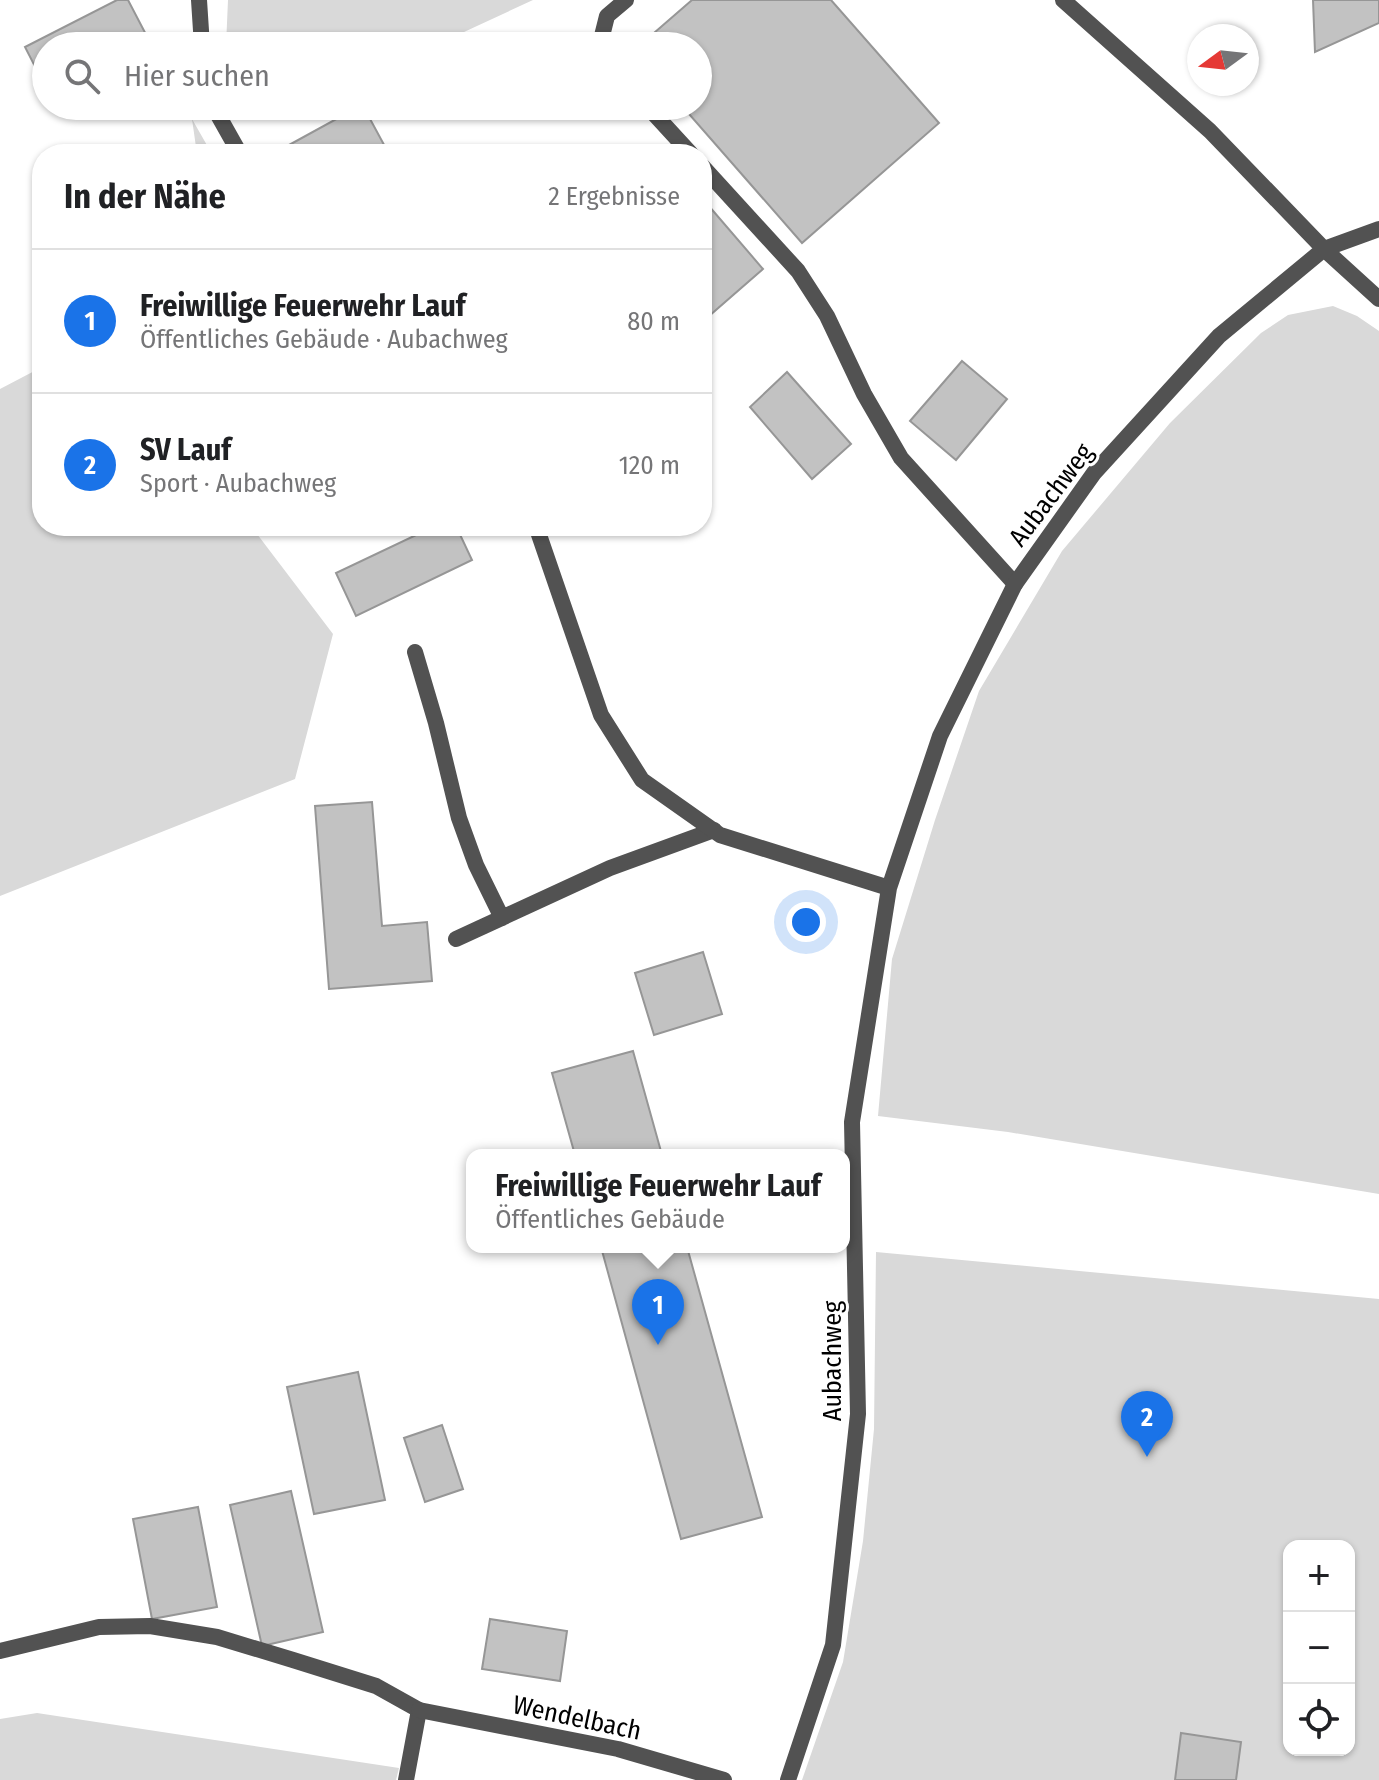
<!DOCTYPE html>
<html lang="de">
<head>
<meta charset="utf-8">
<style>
  :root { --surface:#fff; --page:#f2f2f2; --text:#202124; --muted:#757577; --line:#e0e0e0; --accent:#1a73e8 }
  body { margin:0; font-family:"Fira Sans Condensed",sans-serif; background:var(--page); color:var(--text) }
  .controls { position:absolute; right:24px; bottom:24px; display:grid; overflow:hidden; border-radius:16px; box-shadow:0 2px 6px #0004 }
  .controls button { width:72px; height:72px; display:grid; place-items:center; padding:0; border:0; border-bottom:2px solid var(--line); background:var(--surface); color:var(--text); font:40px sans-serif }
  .compass { position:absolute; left:1187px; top:24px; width:72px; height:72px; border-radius:50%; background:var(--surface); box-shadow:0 2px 6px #0004; rotate:255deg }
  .you { position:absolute; left:806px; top:922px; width:28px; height:28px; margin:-20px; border:6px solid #fff; border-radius:50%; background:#1a73e8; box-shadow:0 0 0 12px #1a73e833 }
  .badge { display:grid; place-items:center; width:52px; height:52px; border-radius:50%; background:var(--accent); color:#fff; font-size:26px; font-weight:700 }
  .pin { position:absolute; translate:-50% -66px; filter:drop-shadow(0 2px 4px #0008) }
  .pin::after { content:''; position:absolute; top:42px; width:28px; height:24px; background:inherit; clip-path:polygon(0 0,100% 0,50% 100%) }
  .popup { position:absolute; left:466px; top:1149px; width:384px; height:104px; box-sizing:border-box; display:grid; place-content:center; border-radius:16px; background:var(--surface); filter:drop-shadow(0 2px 6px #0005); font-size:26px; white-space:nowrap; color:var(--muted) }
  .popup b { font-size:30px; color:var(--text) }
  .popup::after { content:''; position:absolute; left:50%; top:100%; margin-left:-16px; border:16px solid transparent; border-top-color:var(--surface) }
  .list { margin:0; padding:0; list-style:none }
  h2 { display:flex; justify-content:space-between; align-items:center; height:104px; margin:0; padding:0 32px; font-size:34px }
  h2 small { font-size:26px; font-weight:400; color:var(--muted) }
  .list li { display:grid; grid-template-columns:52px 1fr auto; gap:24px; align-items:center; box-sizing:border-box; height:144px; padding:0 32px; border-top:2px solid var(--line) }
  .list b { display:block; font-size:30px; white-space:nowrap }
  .list p { margin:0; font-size:26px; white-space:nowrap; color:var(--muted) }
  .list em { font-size:26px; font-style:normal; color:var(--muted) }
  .icon { flex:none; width:44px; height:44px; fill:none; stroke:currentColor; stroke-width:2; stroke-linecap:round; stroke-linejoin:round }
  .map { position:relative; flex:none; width:1379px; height:1780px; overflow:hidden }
  .search { position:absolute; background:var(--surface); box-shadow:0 2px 6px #0004; left:32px; top:32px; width:680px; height:88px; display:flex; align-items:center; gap:20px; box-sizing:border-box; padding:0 28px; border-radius:44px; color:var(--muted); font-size:30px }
  .panel { position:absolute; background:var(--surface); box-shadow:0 2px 6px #0004; left:32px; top:144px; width:680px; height:392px; border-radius:32px }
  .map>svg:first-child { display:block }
</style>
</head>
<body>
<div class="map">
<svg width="1379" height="1780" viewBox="0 0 1379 1780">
  <rect width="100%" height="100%" fill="#fff"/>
  <!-- green -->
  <path fill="#d9d9d9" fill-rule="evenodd" d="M 228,0 L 533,0 L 464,32 L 418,46 L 226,46 Z
    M 192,119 L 212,154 L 197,154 Z
    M 1333,306 L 1357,316 L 1379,331 L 1379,1194 L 1008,1132 L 878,1116 L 892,959 L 935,820 L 979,691 L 1062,551 L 1170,423 L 1261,333 L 1288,315 Z
    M 42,367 L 42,526 L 251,526 L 333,634 L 295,779 L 0,896 L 0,389 Z
    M 876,1252 L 1379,1299 L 1379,1780 L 802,1780 L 843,1662 L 863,1541 L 874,1429 ZM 1289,1546 L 1349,1546 L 1349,1750 L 1289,1750 Z
    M 37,1713 L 399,1768 L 396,1780 L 0,1780 L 0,1719 Z"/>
  <!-- building -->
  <path fill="#c2c2c2" stroke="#969696" stroke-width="2" d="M 117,0 L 128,0 L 152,46 L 46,46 L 46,88 L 25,47 Z
    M 692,0 L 831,0 L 939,123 L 802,243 L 682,106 L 698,106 L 698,46 L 639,46 Z
    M 1313,0 L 1379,0 L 1379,23 L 1315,52 Z
    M 55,106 L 75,106 L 59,114 Z
    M 360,106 L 363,106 L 389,154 L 294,154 L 289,145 Z
    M 702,198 L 763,269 L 709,316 L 702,308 Z
    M 962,361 L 1007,399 L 956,460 L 910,421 Z
    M 787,372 L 851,444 L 812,479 L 750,407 Z
    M 435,526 L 456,526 L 472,560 L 356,616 L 336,573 Z
    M 372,802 L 382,926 L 427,922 L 432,981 L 329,989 L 315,806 Z
    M 703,952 L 722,1014 L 654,1035 L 635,973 Z
    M 633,1051 L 662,1155 L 575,1155 L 552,1073 Z
    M 601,1247 L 687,1247 L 762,1517 L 681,1539 Z
    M 358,1372 L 385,1500 L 314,1514 L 287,1387 Z
    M 442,1425 L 463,1489 L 425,1502 L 404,1438 Z
    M 291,1491 L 323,1632 L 262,1646 L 230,1505 Z
    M 198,1507 L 217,1607 L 152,1619 L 133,1519 Z
    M 490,1619 L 567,1631 L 560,1681 L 482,1669 Z
    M 1181,1733 L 1241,1742 L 1236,1780 L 1175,1780 Z"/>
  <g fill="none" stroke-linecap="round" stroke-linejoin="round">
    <!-- service -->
    <path stroke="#525252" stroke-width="16" d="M 601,46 L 600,44 L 607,16 L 626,0
      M 647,106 L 691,154
      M 702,166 L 798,271 L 827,316 L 864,394 L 901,458 L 1015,584
      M 415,652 L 436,723 L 459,818 L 476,865 L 502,918
      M 456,939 L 610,868 L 714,830
      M 0,1651 L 99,1627 L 150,1626 L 217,1637 L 293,1660 L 376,1686 L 419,1710 L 406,1780"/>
    <!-- minor -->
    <path stroke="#525252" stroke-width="16" d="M 199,0 L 202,46
      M 1063,0 L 1210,131 L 1324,249 L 1379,299
      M 213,106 L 240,154
      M 536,526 L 601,715 L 642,780 L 720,835 L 889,888
      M 419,1710 L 618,1749 L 724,1780
      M 788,1780 L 833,1645 L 858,1414 L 852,1122 L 889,888 L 940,736 L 1015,584 L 1094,473 L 1219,336 L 1324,249 L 1379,229"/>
  </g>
  <g text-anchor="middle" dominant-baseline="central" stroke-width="6" stroke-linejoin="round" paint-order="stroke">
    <!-- street labels -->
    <g font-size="26" fill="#000" stroke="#fff">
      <text transform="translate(1051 495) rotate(-53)">Aubachweg</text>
      <text transform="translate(832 1361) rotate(-90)">Aubachweg</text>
      <text transform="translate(577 1718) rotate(12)">Wendelbach</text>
    </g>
  </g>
</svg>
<div class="controls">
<button>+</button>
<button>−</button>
<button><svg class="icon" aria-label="locate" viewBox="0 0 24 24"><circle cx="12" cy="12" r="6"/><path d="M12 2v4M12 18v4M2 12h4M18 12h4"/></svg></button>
</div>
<svg class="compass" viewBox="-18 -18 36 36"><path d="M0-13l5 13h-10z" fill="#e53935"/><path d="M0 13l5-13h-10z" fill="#757577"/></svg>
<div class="you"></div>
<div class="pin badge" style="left:658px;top:1345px">1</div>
<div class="popup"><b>Freiwillige Feuerwehr Lauf</b>Öffentliches Gebäude</div>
<div class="pin badge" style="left:1147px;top:1457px">2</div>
<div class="search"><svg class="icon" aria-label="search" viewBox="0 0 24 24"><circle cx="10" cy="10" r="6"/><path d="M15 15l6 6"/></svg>Hier suchen</div>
<section class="panel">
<h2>In der Nähe<small>2 Ergebnisse</small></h2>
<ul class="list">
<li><span class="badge">1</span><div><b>Freiwillige Feuerwehr Lauf</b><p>Öffentliches Gebäude · Aubachweg</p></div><em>80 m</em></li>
<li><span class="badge">2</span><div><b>SV Lauf</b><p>Sport · Aubachweg</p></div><em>120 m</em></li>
</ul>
</section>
</div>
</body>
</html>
